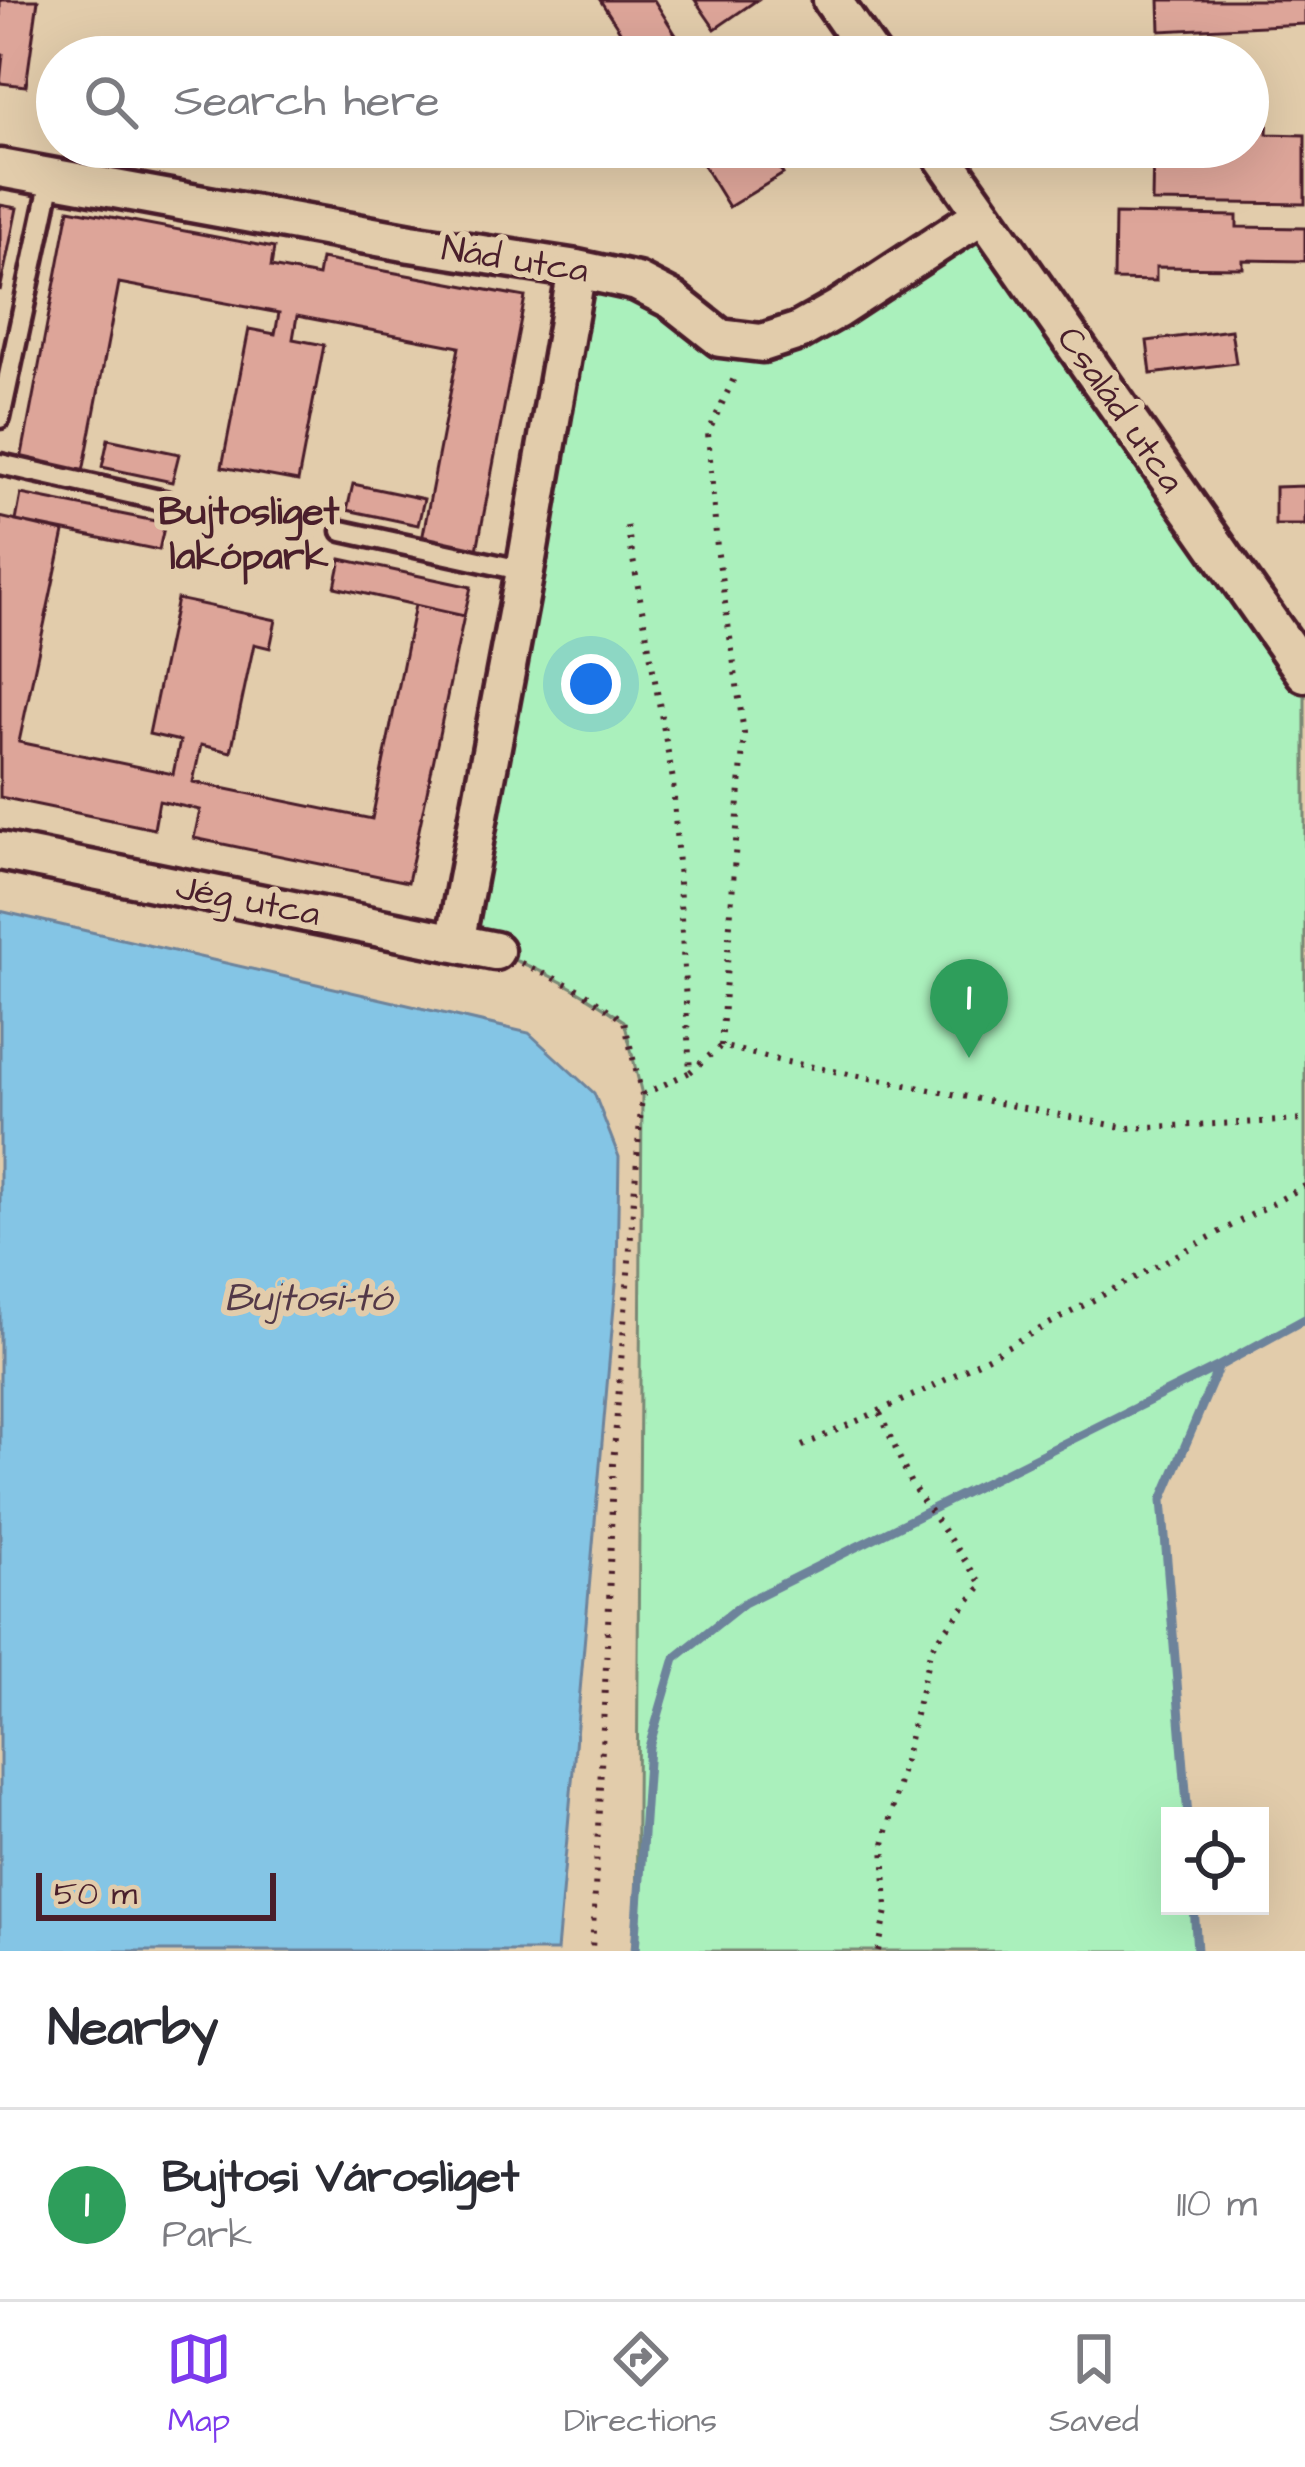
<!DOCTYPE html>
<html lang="en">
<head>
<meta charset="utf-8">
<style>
  :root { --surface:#fff; --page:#f7f7f7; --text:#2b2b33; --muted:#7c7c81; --line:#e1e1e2; --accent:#7c3aed }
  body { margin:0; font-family:"Architects Daughter",sans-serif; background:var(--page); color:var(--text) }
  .controls { position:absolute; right:36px; bottom:36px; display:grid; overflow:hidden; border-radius:0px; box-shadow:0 12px 48px #0002 }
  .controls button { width:108px; height:108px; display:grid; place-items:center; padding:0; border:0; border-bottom:3px solid var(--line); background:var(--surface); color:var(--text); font:60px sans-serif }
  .scale { position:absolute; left:36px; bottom:30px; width:240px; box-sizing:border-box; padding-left:12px; border:6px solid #4a1f2b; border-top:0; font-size:33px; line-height:42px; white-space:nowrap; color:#4a1f2b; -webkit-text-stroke:9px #e2ccab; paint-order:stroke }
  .you { position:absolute; left:591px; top:684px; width:42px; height:42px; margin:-30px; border:9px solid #fff; border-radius:50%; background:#1a73e8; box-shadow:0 0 0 18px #1a73e833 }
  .badge { display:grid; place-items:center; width:78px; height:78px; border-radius:50%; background:var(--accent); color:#fff; font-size:39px; font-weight:700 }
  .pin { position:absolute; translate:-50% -99px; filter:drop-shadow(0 3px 6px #0008) }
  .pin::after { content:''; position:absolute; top:63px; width:42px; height:36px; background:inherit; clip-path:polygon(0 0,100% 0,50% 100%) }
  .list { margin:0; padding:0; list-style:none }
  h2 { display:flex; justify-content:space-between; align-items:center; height:156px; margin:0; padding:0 48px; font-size:51px }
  h2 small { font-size:39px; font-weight:400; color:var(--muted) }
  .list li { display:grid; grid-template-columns:78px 1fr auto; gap:36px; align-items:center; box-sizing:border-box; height:192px; padding:0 48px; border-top:3px solid var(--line) }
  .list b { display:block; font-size:45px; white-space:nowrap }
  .list p { margin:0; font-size:39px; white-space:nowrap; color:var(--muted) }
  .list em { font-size:39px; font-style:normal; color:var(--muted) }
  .icon { flex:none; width:66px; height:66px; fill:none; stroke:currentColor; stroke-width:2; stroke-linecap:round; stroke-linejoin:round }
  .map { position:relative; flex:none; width:1305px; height:1951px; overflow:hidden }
  .search { position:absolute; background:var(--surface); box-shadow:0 12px 48px #0002; left:36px; right:36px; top:36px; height:132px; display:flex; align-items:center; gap:30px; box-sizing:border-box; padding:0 42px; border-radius:66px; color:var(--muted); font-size:45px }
  .sheet { height:348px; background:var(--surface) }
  nav { display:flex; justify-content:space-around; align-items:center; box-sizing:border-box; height:168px; border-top:3px solid var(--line); background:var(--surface); font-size:33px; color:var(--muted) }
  nav a { display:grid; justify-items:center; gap:6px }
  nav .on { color:var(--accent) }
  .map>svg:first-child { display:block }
</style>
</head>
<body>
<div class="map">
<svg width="1305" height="1951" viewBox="0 0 1305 1951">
  <rect width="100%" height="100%" fill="#e2ccab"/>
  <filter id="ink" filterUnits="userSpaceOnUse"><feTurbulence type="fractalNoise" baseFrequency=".00833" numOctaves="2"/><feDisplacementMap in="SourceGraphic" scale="24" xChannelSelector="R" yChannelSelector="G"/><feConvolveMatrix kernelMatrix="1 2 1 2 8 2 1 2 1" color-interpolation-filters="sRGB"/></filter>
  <g filter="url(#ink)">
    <!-- green -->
    <path fill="#aaf0bc" stroke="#7a8874" stroke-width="3" d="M 983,214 L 1305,681 L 1305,1318 L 1219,1366 L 1162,1500 L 1187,1816 L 1170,1816 L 1170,1906 L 1193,1906 L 1197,1951 L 636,1951 L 642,1095 L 624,1021 C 570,983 519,956 455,943 L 577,269 L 762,343 Z"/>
    <!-- water -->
    <path fill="#84c5e5" stroke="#6d839b" stroke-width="3" d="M 0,911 L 529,1033 L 594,1093 L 619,1157 L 617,1273 L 557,1951 L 0,1951 Z"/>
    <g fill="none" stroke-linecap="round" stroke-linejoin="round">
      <!-- stream -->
      <path stroke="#6d839b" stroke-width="9" d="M 1188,1816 L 1162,1500 L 1219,1366 L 1305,1319
        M 1194,1906 L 1197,1951
        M 635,1951 L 649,1747 L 675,1658 L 744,1603 L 1219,1366"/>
    </g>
    <!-- building -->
    <path fill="#dda599" stroke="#4a1f2b" stroke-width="3" d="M 0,0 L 38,0 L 26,86 L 0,83 L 3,54 L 0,53 Z
      M 600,0 L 654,0 L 684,48 L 669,57 L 637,57 Z
      M 695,0 L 757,0 L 715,29 Z
      M 1159,0 L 1305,0 L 1305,24 L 1160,31 Z
      M 1249,114 L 1268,115 L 1267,134 L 1305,135 L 1305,204 L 1152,202 L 1153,147 L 1248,147 Z
      M 692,147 L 767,147 L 783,174 L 729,207 Z
      M 0,205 L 17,208 L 0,291 Z
      M 69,209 L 274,248 L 271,267 L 318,276 L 321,259 L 525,297 L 477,550 L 422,540 L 459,347 L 297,316 L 293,339 L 324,345 L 298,481 L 222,467 L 249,329 L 275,334 L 279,313 L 119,283 L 83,472 L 21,460 Z
      M 1115,214 L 1237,216 L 1237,227 L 1305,228 L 1305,261 L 1243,260 L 1243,268 L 1156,267 L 1156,281 L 1114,280 Z
      M 1231,330 L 1236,363 L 1151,374 L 1147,341 Z
      M 108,439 L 179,454 L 172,482 L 102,467 Z
      M 353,484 L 424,499 L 418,525 L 347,510 Z
      M 1305,486 L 1305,525 L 1275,525 L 1275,487 Z
      M 21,494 L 165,523 L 159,550 L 16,521 Z
      M 0,517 L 64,532 L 19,742 L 173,774 L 180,741 L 149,734 L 177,599 L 276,620 L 270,648 L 254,644 L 231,752 L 201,745 L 193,782 L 372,819 L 415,605 L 464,616 L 408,882 L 194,838 L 200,810 L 159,801 L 154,829 L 0,797 Z
      M 341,559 L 471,587 L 464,616 L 335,587 Z"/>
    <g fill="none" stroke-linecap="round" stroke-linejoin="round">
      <defs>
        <path id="lane" d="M 0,418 L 51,180
          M 0,464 L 164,501
          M 342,531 L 525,571"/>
        <path id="street" d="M 832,0 L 872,57
          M 936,147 L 1305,673
          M 0,168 L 411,243 L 577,269 L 637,282 L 672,300 L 720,338 L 762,343 L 799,331 L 838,309 L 983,214
          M 0,851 L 495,951
          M 455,943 L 525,571 L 577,269"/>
      </defs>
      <!-- lane casing -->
      <use href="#lane" stroke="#4a1f2b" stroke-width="27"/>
      <!-- street casing -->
      <use href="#street" stroke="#4a1f2b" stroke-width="45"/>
      <!-- path -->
      <path stroke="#4a1f2b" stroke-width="6" stroke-dasharray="3 9" stroke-linecap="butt" d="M 627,526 L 673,780 L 690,1072 L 644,1094
        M 521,963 L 582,991 L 624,1021 L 642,1095 L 613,1464 L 609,1604 L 592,1951
        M 721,1046 L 744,733 L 717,548 L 708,433 L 736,374
        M 690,1072 L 721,1046 L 782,1061 L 1127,1128 L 1305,1120
        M 802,1446 L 934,1386 L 1305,1186
        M 878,1951 L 887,1911 L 884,1844 L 931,1648 L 982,1585 L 911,1484 L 879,1411"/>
      <!-- lane -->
      <use href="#lane" stroke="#e2ccab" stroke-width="18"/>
      <!-- street -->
      <use href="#street" stroke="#e2ccab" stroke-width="36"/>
    </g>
  </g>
  <g text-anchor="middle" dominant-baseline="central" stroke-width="12" stroke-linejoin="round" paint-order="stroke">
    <!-- street labels -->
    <g font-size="36" fill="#4a1f2b" stroke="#e2ccab">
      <text transform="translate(515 260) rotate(9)">Nád utca</text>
      <text transform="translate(1120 410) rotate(55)">Család utca</text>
      <text transform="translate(248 901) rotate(11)">Jég utca</text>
    </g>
    <!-- neighbourhood labels -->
    <g font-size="39" font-weight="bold" fill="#4a1f2b" stroke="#e2ccab">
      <text x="249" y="513">Bujtosliget<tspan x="249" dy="45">lakópark</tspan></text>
    </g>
    <!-- water labels -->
    <g font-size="39" font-style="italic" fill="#533847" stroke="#e2ccab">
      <text x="308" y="1299">Bujtosi-tó</text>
    </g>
  </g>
</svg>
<div class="controls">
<button><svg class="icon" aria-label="locate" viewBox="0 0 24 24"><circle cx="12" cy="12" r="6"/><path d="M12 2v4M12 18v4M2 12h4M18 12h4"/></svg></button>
</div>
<div class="scale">50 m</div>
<div class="you"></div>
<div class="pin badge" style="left:969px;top:1058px;background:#2e9e5b">1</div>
<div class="search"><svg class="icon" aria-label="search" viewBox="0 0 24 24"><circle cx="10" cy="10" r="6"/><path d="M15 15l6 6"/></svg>Search here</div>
</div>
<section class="sheet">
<h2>Nearby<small></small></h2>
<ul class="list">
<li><span class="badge" style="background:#2e9e5b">1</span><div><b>Bujtosi Városliget</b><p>Park</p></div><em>110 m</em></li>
</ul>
</section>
<nav>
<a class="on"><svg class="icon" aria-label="map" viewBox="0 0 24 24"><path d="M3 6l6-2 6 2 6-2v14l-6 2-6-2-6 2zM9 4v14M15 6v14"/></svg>Map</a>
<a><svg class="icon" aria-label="directions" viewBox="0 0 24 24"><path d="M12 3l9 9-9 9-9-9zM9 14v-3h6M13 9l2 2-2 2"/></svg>Directions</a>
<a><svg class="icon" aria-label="saved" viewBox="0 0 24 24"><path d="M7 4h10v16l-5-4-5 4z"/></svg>Saved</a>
</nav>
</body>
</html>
